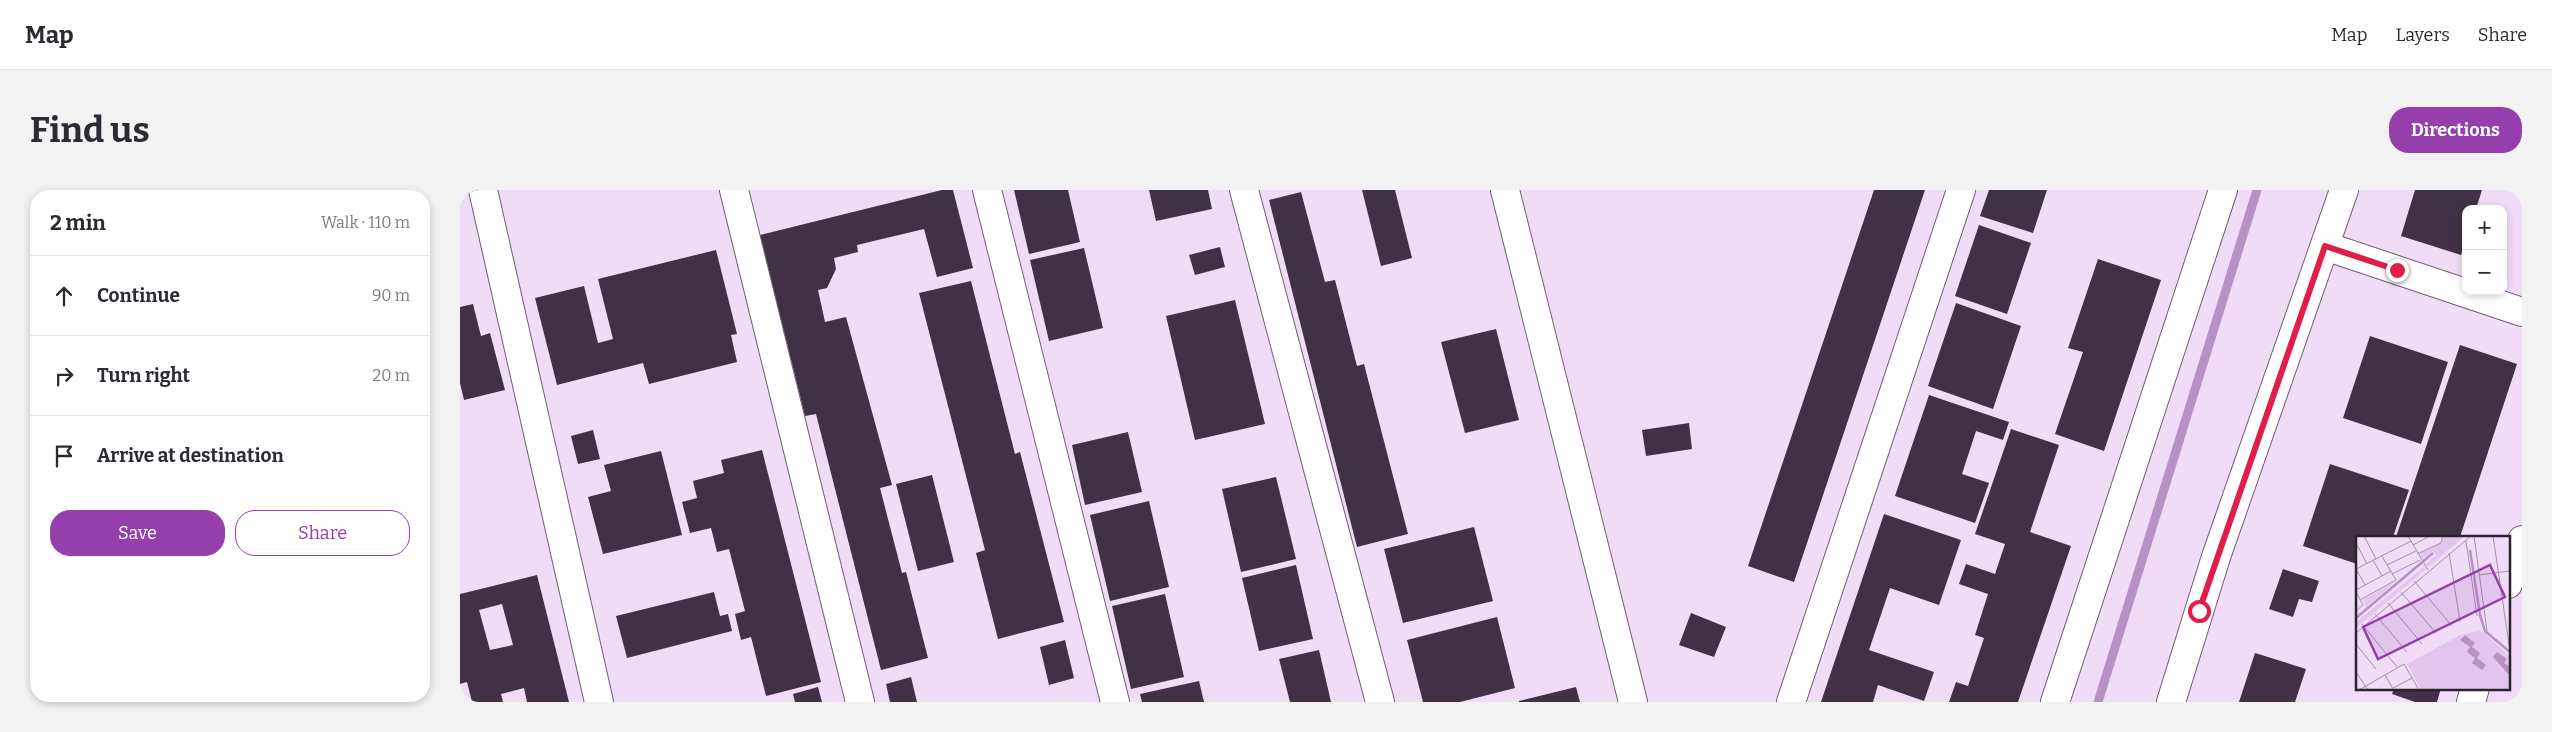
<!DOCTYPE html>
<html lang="en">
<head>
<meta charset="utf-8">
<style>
  :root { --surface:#fff; --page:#f2f2f3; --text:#2b2b33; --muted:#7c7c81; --line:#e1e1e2; --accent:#953fad }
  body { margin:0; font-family:Bitter,serif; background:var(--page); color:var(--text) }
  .controls { position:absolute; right:15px; top:15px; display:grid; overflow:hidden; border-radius:10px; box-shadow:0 2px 8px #0003 }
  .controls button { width:45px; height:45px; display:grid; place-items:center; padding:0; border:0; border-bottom:1px solid var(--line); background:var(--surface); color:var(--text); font:25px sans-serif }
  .stop { position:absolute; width:15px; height:15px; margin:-11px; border:4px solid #e11d48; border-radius:50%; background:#fff }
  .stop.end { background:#e11d48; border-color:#fff; box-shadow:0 1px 5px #0008 }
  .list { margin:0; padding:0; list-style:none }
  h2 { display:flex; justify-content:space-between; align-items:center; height:65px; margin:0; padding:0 20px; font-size:21px }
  h2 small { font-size:16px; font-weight:400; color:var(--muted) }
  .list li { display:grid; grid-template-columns:32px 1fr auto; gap:15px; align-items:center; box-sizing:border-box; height:80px; padding:0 20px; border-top:1px solid var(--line) }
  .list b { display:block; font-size:19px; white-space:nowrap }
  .list em { font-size:16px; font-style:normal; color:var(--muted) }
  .actions { display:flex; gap:10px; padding:15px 20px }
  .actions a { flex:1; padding:11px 0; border:1px solid var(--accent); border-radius:20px; text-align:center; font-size:18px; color:var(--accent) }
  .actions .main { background:var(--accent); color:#fff }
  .icon { flex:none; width:28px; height:28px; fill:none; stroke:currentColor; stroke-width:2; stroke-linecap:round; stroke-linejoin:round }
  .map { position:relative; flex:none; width:2062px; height:512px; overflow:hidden; border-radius:20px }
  header { display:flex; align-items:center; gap:30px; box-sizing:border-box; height:70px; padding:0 25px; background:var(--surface); border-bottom:1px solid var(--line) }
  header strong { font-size:24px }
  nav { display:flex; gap:28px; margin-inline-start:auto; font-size:18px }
  .intro { display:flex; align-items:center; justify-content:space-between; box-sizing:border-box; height:120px; padding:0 30px }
  h1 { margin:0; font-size:35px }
  .button { padding:12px 22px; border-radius:20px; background:var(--accent); color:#fff; font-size:18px; font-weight:700 }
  main { display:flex; gap:30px; padding:0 30px }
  aside { flex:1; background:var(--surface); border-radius:20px; box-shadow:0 2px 8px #0003 }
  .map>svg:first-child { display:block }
</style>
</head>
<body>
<header>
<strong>Map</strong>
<nav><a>Map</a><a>Layers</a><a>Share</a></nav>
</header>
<div class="intro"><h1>Find us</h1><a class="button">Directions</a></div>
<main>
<aside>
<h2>2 min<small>Walk · 110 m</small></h2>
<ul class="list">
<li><svg class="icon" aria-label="ahead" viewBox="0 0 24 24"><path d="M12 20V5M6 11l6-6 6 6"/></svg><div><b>Continue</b></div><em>90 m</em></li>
<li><svg class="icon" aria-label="right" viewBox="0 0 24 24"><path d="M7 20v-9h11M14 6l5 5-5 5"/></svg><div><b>Turn right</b></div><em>20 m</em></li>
<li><svg class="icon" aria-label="arrive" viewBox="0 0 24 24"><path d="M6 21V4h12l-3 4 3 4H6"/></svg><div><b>Arrive at destination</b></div></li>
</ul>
<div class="actions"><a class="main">Save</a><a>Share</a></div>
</aside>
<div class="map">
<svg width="2062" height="512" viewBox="0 0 2062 512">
  <rect width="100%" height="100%" fill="#f1dcf8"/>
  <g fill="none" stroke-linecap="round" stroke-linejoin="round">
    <!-- stream -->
    <path stroke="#b891c4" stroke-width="9" d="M 1638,512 L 1797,0"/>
  </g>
  <!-- building -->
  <path fill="#413146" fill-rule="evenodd" d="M 482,0 L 493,0 L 513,78 L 477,87 L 464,39 L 397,55 L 398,62 L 374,68 L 376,79 L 367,98 L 358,100 L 365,132 L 386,127 L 432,295 L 420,298 L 442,383 L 446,382 L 468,468 L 421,480 L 356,224 L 345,226 L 300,45 Z
    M 554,0 L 608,0 L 620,52 L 569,64 Z
    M 689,0 L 748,0 L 752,19 L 696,31 Z
    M 902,0 L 935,0 L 952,68 L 921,76 Z
    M 1414,0 L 1465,0 L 1334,392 L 1288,376 Z
    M 1529,0 L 1587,0 L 1573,43 L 1520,26 Z
    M 1955,0 L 2022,0 L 2016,19 L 2006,19 L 2006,50 L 2001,65 L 1941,46 Z
    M 841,2 L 865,92 L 875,90 L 897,176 L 904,174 L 948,344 L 897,357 L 809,10 Z
    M 1519,35 L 1571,53 L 1547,124 L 1495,106 Z
    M 760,57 L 765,77 L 735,85 L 729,65 Z
    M 624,58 L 643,138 L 589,151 L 570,70 Z
    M 256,60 L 277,144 L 271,145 L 277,172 L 189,194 L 183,173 L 97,195 L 75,108 L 124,96 L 138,153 L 153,149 L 138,89 Z
    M 1638,69 L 1701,90 L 1644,261 L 1595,244 L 1623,162 L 1608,158 Z
    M 511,91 L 555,264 L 560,262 L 604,432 L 538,449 L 516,363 L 525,360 L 459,103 Z
    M 775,110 L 805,234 L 735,250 L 706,126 Z
    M 1496,113 L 1561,136 L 1533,219 L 1468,196 Z
    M 13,114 L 21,146 L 30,143 L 45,200 L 4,210 L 0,193 L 0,117 Z
    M 1036,139 L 1059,230 L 1005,243 L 981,152 Z
    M 1910,146 L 1988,172 L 1961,254 L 1883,228 Z
    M 2000,155 L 2057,174 L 2000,347 L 1936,347 Z
    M 1469,205 L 1549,232 L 1543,250 L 1516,241 L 1502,284 L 1529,293 L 1515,333 L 1435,306 Z
    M 1229,233 L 1232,259 L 1186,266 L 1182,240 Z
    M 1551,239 L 1599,255 L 1570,342 L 1611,356 L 1558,512 L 1489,512 L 1496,492 L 1508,496 L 1524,448 L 1515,445 L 1528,404 L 1499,394 L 1506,374 L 1535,384 L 1545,354 L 1515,344 Z
    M 133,240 L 140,269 L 118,274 L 111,246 Z
    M 668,242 L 682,302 L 625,315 L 612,255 Z
    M 302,260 L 361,492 L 306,506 L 291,447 L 281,450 L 275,424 L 285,421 L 269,359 L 257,362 L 251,338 L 230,343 L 222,312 L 237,308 L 233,291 L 264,283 L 261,270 Z
    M 201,261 L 222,345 L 143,364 L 128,307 L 151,301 L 144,275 Z
    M 1870,274 L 1949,300 L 1933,347 L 1897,347 L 1897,374 L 1843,356 Z
    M 472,285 L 494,372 L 458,381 L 436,294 Z
    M 816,287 L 836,369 L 781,382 L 762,299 Z
    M 689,311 L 709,397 L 650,411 L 630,325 Z
    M 1424,324 L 1501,350 L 1479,415 L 1430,398 L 1409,460 L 1474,482 L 1464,511 L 1418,495 L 1413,512 L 1361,512 Z
    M 1014,337 L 1033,411 L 943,433 L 924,359 Z
    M 836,375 L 853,449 L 799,461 L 782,388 Z
    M 1823,379 L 1859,391 L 1852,412 L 1839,409 L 1833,427 L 1809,419 Z
    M 77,385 L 109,512 L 67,512 L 64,498 L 41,504 L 43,512 L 12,512 L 7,492 L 0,494 L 0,404 ZM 42,414 L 53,455 L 30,460 L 19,420 Z
    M 254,402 L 260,426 L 268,424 L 272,441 L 167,468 L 156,426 Z
    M 705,404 L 724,487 L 671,499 L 652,416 Z
    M 1231,423 L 1266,437 L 1254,467 L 1219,455 Z
    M 1037,427 L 1055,498 L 1000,512 L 963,512 L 947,450 Z
    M 605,450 L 614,488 L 589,495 L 580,457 Z
    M 859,460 L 871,512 L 830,512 L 819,469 Z
    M 1795,463 L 1846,479 L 1835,512 L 1779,512 Z
    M 451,487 L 457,512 L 430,512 L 426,494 Z
    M 739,491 L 744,512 L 682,512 L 680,504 Z
    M 358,497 L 362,512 L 335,512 L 333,504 Z
    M 1116,497 L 1120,512 L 1059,512 L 1059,511 Z
    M 1934,498 L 1981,498 L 1977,512 L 1955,512 L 1932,504 Z"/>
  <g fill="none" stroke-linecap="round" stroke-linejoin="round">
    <defs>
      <path id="minor" d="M 23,0 L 139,512
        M 274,0 L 400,512
        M 527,0 L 655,512
        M 784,0 L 920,512
        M 1045,0 L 1173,512
        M 1865,56 L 2062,122
        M 2048,394 L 2062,350
        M 1331,512 L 1501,0
        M 1595,512 L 1763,0
        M 1711,512 L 1756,367 L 1884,0
        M 2011,512 L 2015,498"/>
    </defs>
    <!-- minor casing -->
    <use href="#minor" stroke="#705d75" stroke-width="30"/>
    <!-- minor -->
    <use href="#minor" stroke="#fff" stroke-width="28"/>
  </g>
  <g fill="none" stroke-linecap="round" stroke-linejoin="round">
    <!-- route -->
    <path stroke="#e11d48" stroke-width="6" d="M 1739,421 L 1865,56 L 1937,80"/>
  </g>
  <!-- overview -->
  <g transform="translate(1896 346)">
    <rect width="154" height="154" fill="#f1dcf8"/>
    <path d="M 88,0 L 109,0 L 72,31 L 70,28 L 80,19 L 77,15 L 66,23 L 64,17 L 86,7 ZM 68,31 L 70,33 L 0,92 L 0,86 ZM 39,46 L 9,72 L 8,63 ZM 123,95 L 129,97 L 154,121 L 154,154 L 65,154 L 51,128 L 104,99 Z" fill="#e3c4ec"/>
    <path d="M 109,99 L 119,107 L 116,111 L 124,117 L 121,122 L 130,129 L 126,134 L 116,127 L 119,122 L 111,116 L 114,111 L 104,104 ZM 141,116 L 151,123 L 148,127 L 154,131 L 153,139 L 137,121 Z" fill="#b891c4"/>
    <path fill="none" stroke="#b891c4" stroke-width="2.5" d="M 114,14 L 124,79 L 129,95 L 154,116M 0,82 L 77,17"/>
    <path fill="none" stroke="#a192a7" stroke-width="1" d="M 8,0 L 20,23M 52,0 L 72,34M 118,0 L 131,95M 137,0 L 154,115M 110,5 L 121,80M 0,7 L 11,28M 57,9 L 74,0M 93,17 L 104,85M 61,18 L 85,7 L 87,0M 17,24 L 26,40M 31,29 L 60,15M 0,33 L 55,5M 0,33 L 9,49M 36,38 L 64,24M 123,39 L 154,35M 58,45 L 96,90M 0,54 L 35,35M 0,56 L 7,69 L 0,75M 45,56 L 80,97M 4,64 L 40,44 L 26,20M 32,67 L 66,108M 19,78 L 51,116M 6,88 L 41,131M 0,97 L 115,0M 0,108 L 20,133M 0,136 L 12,154M 29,139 L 37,153M 37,152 L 56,142M 3,154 L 48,128 L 63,154"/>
    <path fill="#953fad" fill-opacity="0.15" stroke="#953fad" stroke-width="2.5" d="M 134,29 L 149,61 L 22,123 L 7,91 Z"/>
    <rect width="154" height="154" fill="none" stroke="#2a232d" stroke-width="2.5"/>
  </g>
</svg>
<div class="controls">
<button>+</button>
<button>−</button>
</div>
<div class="stop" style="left:1739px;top:421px"></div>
<div class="stop end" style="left:1937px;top:80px"></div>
</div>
</main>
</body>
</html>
